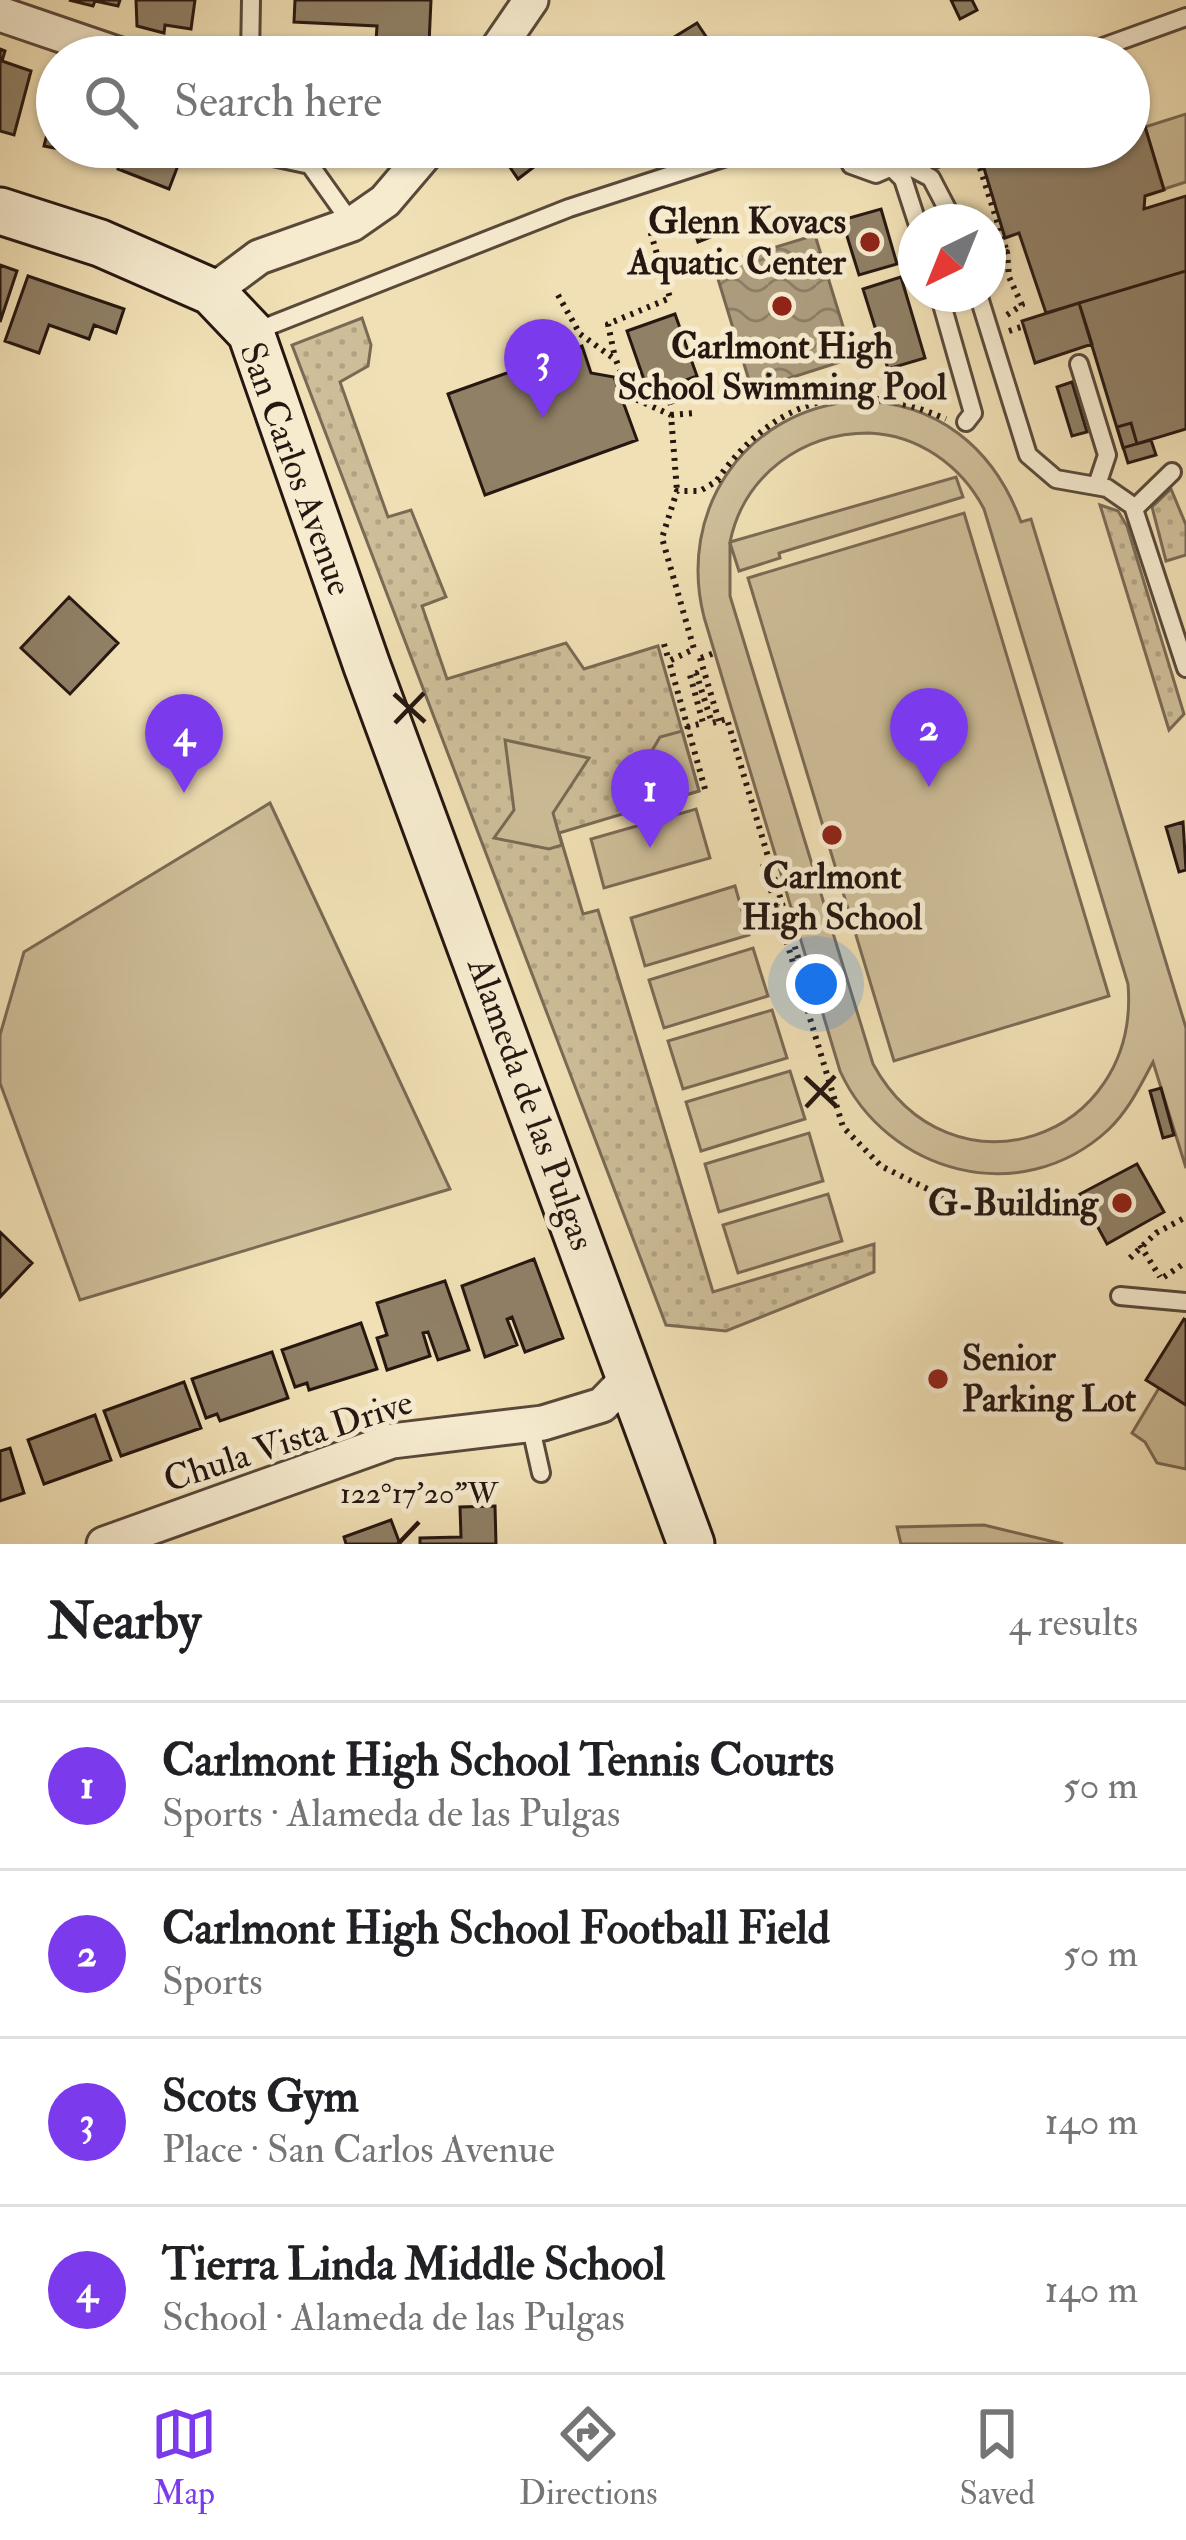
<!DOCTYPE html>
<html lang="en">
<head>
<meta charset="utf-8">
<style>
  :root { --surface:#fff; --page:#f2f2f2; --text:#202124; --muted:#757577; --line:#e0e0e0; --accent:#7c3aed }
  body { margin:0; font-family:"IM FELL Double Pica",serif; background:var(--page); color:var(--text) }
  .compass { position:absolute; left:898px; top:204px; width:108px; height:108px; border-radius:50%; background:var(--surface); box-shadow:0 3px 9px #0004; rotate:223deg }
  .you { position:absolute; left:816px; top:984px; width:42px; height:42px; margin:-30px; border:9px solid #fff; border-radius:50%; background:#1a73e8; box-shadow:0 0 0 18px #1a73e833 }
  .badge { display:grid; place-items:center; width:78px; height:78px; border-radius:50%; background:var(--accent); color:#fff; font-size:39px; font-weight:700 }
  .pin { position:absolute; translate:-50% -99px; filter:drop-shadow(0 3px 6px #0008) }
  .pin::after { content:''; position:absolute; top:63px; width:42px; height:36px; background:inherit; clip-path:polygon(0 0,100% 0,50% 100%) }
  .list { margin:0; padding:0; list-style:none }
  h2 { display:flex; justify-content:space-between; align-items:center; height:156px; margin:0; padding:0 48px; font-size:51px }
  h2 small { font-size:39px; font-weight:400; color:var(--muted) }
  .list li { display:grid; grid-template-columns:78px 1fr auto; gap:36px; align-items:center; box-sizing:border-box; height:168px; padding:0 48px; border-top:3px solid var(--line) }
  .list b { display:block; font-size:45px; white-space:nowrap }
  .list p { margin:0; font-size:39px; white-space:nowrap; color:var(--muted) }
  .list em { font-size:39px; font-style:normal; color:var(--muted) }
  .icon { flex:none; width:66px; height:66px; fill:none; stroke:currentColor; stroke-width:2; stroke-linecap:round; stroke-linejoin:round }
  .map { position:relative; flex:none; width:1186px; height:1544px; overflow:hidden }
  .search { position:absolute; background:var(--surface); box-shadow:0 3px 9px #0004; left:36px; right:36px; top:36px; height:132px; display:flex; align-items:center; gap:30px; box-sizing:border-box; padding:0 42px; border-radius:66px; color:var(--muted); font-size:45px }
  .sheet { height:828px; background:var(--surface) }
  nav { display:flex; justify-content:space-around; align-items:center; box-sizing:border-box; height:168px; border-top:3px solid var(--line); background:var(--surface); font-size:33px; color:var(--muted) }
  nav a { display:grid; justify-items:center; gap:6px }
  nav .on { color:var(--accent) }
  .map>svg:first-child { display:block }
</style>
</head>
<body>
<div class="map">
<svg width="1186" height="1544" viewBox="0 0 1186 1544">
  <defs>
    <pattern id="grass-dots" width="8" height="8" patternUnits="userSpaceOnUse" patternTransform="scale(3)"><rect width="8" height="8" fill="#cebe99"/><path d="M2 2h.1M6 6h.1" fill="none" stroke="#b1a383" stroke-width="1.8" stroke-linecap="round"/></pattern>
    <pattern id="water-waves" width="16" height="10" patternUnits="userSpaceOnUse" patternTransform="scale(3)"><rect width="16" height="10" fill="#ac9c7d"/><path d="M0 5q4-4 8 0t8 0" fill="none" stroke="#8c7e65"/></pattern>
  </defs>
  <rect width="100%" height="100%" fill="#f1e0b5"/>
  <filter id="stains"><feTurbulence type="fractalNoise" baseFrequency=".00167" numOctaves="4"/><feColorMatrix values="0 0 0 0 .2 0 0 0 0 .09 0 0 0 0 .02 0 0 0 .5 -.17"/></filter>
  <radialGradient id="worn" r=".72"><stop offset=".6" stop-color="#630" stop-opacity="0"/><stop offset="1" stop-color="#630" stop-opacity=".3"/></radialGradient>
  <!-- grass -->
  <path fill="url(#grass-dots)" stroke="#7a6a55" stroke-width="3" d="M 362,318 L 371,345 L 368,366 L 340,382 L 388,517 L 411,510 L 446,597 L 422,606 L 447,679 L 566,643 L 584,669 L 658,646 L 699,791 L 559,833 L 583,914 L 598,910 L 713,1292 L 874,1244 L 874,1272 L 726,1331 L 666,1325 L 292,345 Z
    M 1171,489 L 1186,525 L 1186,555 L 1166,561 L 1152,507 Z
    M 1100,505 L 1118,511 L 1127,526 L 1184,714 L 1169,730 Z"/>
  <!-- green -->
  <path fill="#cebe99" stroke="#7a6a55" stroke-width="3" fill-rule="evenodd" d="M 1186,114 L 1186,182 L 1164,189 L 1145,127 Z
    M 856,401 C 937,401 994,448 1021,522 L 1031,519 L 1186,1028 L 1186,1168 L 1153,1062 C 1140,1086 1129,1110 1108,1130 C 1021,1210 887,1174 840,1071 L 704,617 C 677,511 744,410 856,401 ZM 869,433 C 918,435 961,465 984,509 L 1128,984 C 1141,1141 950,1204 873,1064 L 730,596 L 730,543 L 739,571 L 780,558 L 779,553 L 963,497 L 956,477 L 730,542 C 744,475 802,433 869,433 Z
    M 964,513 L 1109,996 L 894,1061 L 748,578 Z
    M 682,731 L 699,791 L 638,809 L 633,783 L 660,737 Z
    M 505,740 L 589,758 L 553,813 L 562,845 L 549,849 L 494,838 L 514,810 Z
    M 270,803 L 450,1189 L 80,1300 L 0,1083 L 0,1035 L 24,952 Z
    M 696,809 L 710,858 L 604,888 L 591,839 Z
    M 735,886 L 749,935 L 645,966 L 631,918 Z
    M 753,948 L 768,996 L 664,1028 L 649,980 Z
    M 772,1010 L 787,1058 L 683,1089 L 668,1041 Z
    M 790,1071 L 805,1119 L 701,1151 L 686,1102 Z
    M 809,1133 L 823,1181 L 719,1212 L 705,1164 Z
    M 828,1194 L 842,1241 L 738,1273 L 723,1225 Z
    M 1159,1388 L 1186,1405 L 1186,1469 L 1157,1463 L 1145,1442 L 1132,1433 Z
    M 984,1525 L 1063,1544 L 901,1544 L 897,1527 Z"/>
  <!-- water -->
  <path fill="url(#water-waves)" stroke="#766752" stroke-width="3" d="M 815,235 L 849,346 L 857,345 L 859,356 L 752,390 L 714,266 Z"/>
  <!-- building -->
  <path fill="#908066" stroke="#261711" stroke-width="3" d="M 69,0 L 120,0 L 118,6 L 95,1 L 93,6 Z
    M 136,0 L 195,0 L 191,29 L 165,25 L 164,33 L 137,26 Z
    M 295,0 L 431,0 L 429,44 L 376,41 L 377,26 L 294,22 Z
    M 951,0 L 972,0 L 977,10 L 960,19 Z
    M 697,23 L 711,44 L 715,57 L 683,57 L 671,39 Z
    M 591,41 L 601,57 L 563,57 Z
    M 643,46 L 650,57 L 625,57 Z
    M 0,49 L 5,51 L 2,61 L 31,71 L 14,135 L 0,131 Z
    M 57,94 L 57,147 L 100,147 L 97,156 L 44,146 Z
    M 1143,120 L 1164,190 L 1145,196 L 1144,209 L 1186,196 L 1186,271 L 1046,313 L 1019,233 L 1005,238 L 980,155 L 1005,147 L 1129,147 L 1129,124 Z
    M 124,147 L 185,147 L 169,189 L 118,169 Z
    M 496,147 L 560,147 L 518,179 Z
    M 881,209 L 897,264 L 859,275 L 842,220 Z
    M 707,226 L 711,237 L 698,242 L 694,230 Z
    M 0,265 L 17,271 L 0,322 Z
    M 1186,271 L 1186,429 L 1123,448 L 1079,303 Z
    M 28,276 L 124,309 L 116,333 L 94,325 L 89,339 L 49,325 L 39,353 L 5,341 Z
    M 901,277 L 925,358 L 888,369 L 863,289 Z
    M 1079,303 L 1092,344 L 1035,363 L 1022,321 Z
    M 675,314 L 697,376 L 649,394 L 627,331 Z
    M 582,346 L 591,373 L 614,377 L 637,440 L 485,495 L 448,394 Z
    M 1072,382 L 1087,432 L 1072,436 L 1057,387 Z
    M 692,385 L 696,395 L 669,404 L 665,394 Z
    M 1131,423 L 1137,444 L 1151,440 L 1156,455 L 1128,463 L 1117,427 Z
    M 69,597 L 118,643 L 70,694 L 21,648 Z
    M 1183,822 L 1186,870 L 1179,872 L 1166,827 Z
    M 1161,1088 L 1174,1135 L 1163,1138 L 1150,1091 Z
    M 1137,1164 L 1164,1212 L 1107,1244 L 1080,1194 Z
    M 0,1232 L 32,1263 L 0,1297 Z
    M 534,1259 L 563,1338 L 525,1352 L 512,1317 L 507,1319 L 517,1345 L 485,1357 L 462,1286 Z
    M 445,1281 L 469,1350 L 438,1360 L 428,1332 L 423,1333 L 430,1356 L 387,1370 L 377,1338 L 387,1335 L 377,1303 Z
    M 1184,1319 L 1186,1320 L 1186,1405 L 1146,1380 Z
    M 361,1323 L 377,1369 L 309,1390 L 307,1383 L 295,1387 L 282,1350 Z
    M 272,1352 L 288,1398 L 220,1421 L 217,1414 L 206,1418 L 192,1379 Z
    M 184,1382 L 201,1428 L 121,1456 L 104,1411 Z
    M 95,1415 L 111,1460 L 44,1484 L 28,1440 Z
    M 10,1448 L 24,1493 L 0,1501 L 0,1451 Z
    M 495,1506 L 496,1544 L 420,1544 L 420,1538 L 461,1537 L 460,1507 Z
    M 391,1520 L 400,1544 L 346,1544 L 344,1537 Z"/>
  <g fill="none" stroke-linecap="round" stroke-linejoin="round">
    <defs>
      <path id="lane" d="M 250,57 L 251,0
        M 1075,57 L 1186,17
        M 249,147 L 249,152 L 310,165 L 352,224
        M 843,147 L 851,165 L 876,174 L 892,167 L 901,147
        M 897,160 L 931,178 L 954,222
        M 912,166 L 970,147
        M 891,167 L 903,179 L 917,222
        M 939,294 L 973,413 L 966,422
        M 978,294 L 1028,455 L 1056,479 L 1107,488 L 1133,506 L 1186,668
        M 251,333 L 569,208 L 757,147
        M 1079,364 L 1107,455 L 1097,485
        M 1134,509 L 1172,472
        M 1120,1296 L 1186,1302
        M 530,1424 L 541,1473"/>
      <path id="street" d="M 0,14 L 126,57
        M 492,57 L 531,0
        M 212,292 L 259,257 L 352,224 L 385,201 L 431,147
        M 104,1544 L 392,1441 L 543,1423 L 602,1405 L 629,1377"/>
      <path id="secondary" d="M 0,211 L 100,243 L 212,292 L 251,333 L 367,666 L 691,1544"/>
    </defs>
    <!-- lane casing -->
    <use href="#lane" stroke="#59493a" stroke-width="22"/>
    <!-- street casing -->
    <use href="#street" stroke="#59493a" stroke-width="39"/>
    <!-- secondary casing -->
    <use href="#secondary" stroke="#261711" stroke-width="51"/>
    <!-- path -->
    <path stroke="#261711" stroke-width="6" stroke-dasharray="3 6" stroke-linecap="butt" d="M 980,168 L 1007,252
      M 988,251 L 1007,252 L 1009,277 L 1022,305 L 1007,315
      M 558,295 L 580,334 L 616,360 L 631,397 L 671,415 L 677,491
      M 1009,331 L 1024,326
      M 614,353 L 608,324 L 670,298 L 649,227
      M 671,415 L 695,413
      M 717,480 C 777,395 852,378 946,419
      M 664,644 L 669,661
      M 700,658 L 719,721
      M 701,658 L 714,653
      M 687,727 L 703,723 L 690,675 L 696,673 L 712,723 L 727,719 L 806,984 L 799,986
      M 705,789 L 669,661 L 694,649 L 662,538 L 677,491 L 700,491 L 722,478
      M 763,864 L 843,1127 L 881,1166 L 964,1207
      M 1140,1245 L 1160,1277
      M 1130,1258 L 1156,1233 L 1186,1217
      M 1164,1277 L 1186,1262"/>
    <!-- lane -->
    <use href="#lane" stroke="#f6ebcf" stroke-width="16"/>
    <!-- street -->
    <use href="#street" stroke="#f6ebcf" stroke-width="33"/>
    <!-- secondary -->
    <use href="#secondary" stroke="#f6ebcf" stroke-width="45"/>
  </g>
  <!-- ticks -->
  <path fill="none" stroke="#261711" stroke-width="4.5" d="M 394,694 L 425,722M 395,723 L 424,693M 805,1077 L 836,1106M 806,1107 L 835,1076M 398,1544 L 419,1522"/>
  <!-- markers -->
  <g fill="#8f2418" stroke="#f6ebcf" stroke-width="4.5">
    <circle cx="870" cy="242" r="12"/>
    <circle cx="782" cy="306" r="12"/>
    <circle cx="832" cy="835" r="12"/>
    <circle cx="1122" cy="1203" r="12"/>
    <circle cx="938" cy="1379" r="12"/>
  </g>
  <g text-anchor="middle" dominant-baseline="central" stroke-width="10" stroke-linejoin="round" paint-order="stroke">
    <!-- poi labels -->
    <g font-size="36" font-weight="bold" fill="#261711" stroke="#f6ebcf" text-anchor="end">
      <text x="846" y="221">Glenn Kovacs<tspan x="846" dy="41">Aquatic Center</tspan></text>
      <text x="782" y="346" text-anchor="middle">Carlmont High<tspan x="782" dy="41">School Swimming Pool</tspan></text>
      <text x="832" y="876" text-anchor="middle">Carlmont<tspan x="832" dy="41">High School</tspan></text>
      <text x="1098" y="1203">G-Building</text>
      <text x="962" y="1358" text-anchor="start">Senior<tspan x="962" dy="41">Parking Lot</tspan></text>
    </g>
    <!-- street labels -->
    <g font-size="36" fill="#261711" stroke="#f6ebcf">
      <text transform="translate(296 469) rotate(70)">San Carlos Avenue</text>
      <text transform="translate(531 1104) rotate(70)">Alameda de las Pulgas</text>
      <text transform="translate(288 1441) rotate(-18)">Chula Vista Drive</text>
    </g>
  </g>
  <g font-size="30" text-anchor="middle" fill="#261711" stroke="#f6ebcf" stroke-width="10" stroke-linejoin="round" paint-order="stroke">
    <text x="419" y="1503">122°17'20"W</text>
  </g>
  <rect width="100%" height="100%" filter="url(#stains)"/>
  <rect width="100%" height="100%" fill="url(#worn)"/>
</svg>
<svg class="compass" viewBox="-18 -18 36 36"><path d="M0-13l5 13h-10z" fill="#e53935"/><path d="M0 13l5-13h-10z" fill="#757577"/></svg>
<div class="you"></div>
<div class="pin badge" style="left:650px;top:848px">1</div>
<div class="pin badge" style="left:929px;top:787px">2</div>
<div class="pin badge" style="left:543px;top:418px">3</div>
<div class="pin badge" style="left:184px;top:793px">4</div>
<div class="search"><svg class="icon" aria-label="search" viewBox="0 0 24 24"><circle cx="10" cy="10" r="6"/><path d="M15 15l6 6"/></svg>Search here</div>
</div>
<section class="sheet">
<h2>Nearby<small>4 results</small></h2>
<ul class="list">
<li><span class="badge">1</span><div><b>Carlmont High School Tennis Courts</b><p>Sports · Alameda de las Pulgas</p></div><em>50 m</em></li>
<li><span class="badge">2</span><div><b>Carlmont High School Football Field</b><p>Sports</p></div><em>50 m</em></li>
<li><span class="badge">3</span><div><b>Scots Gym</b><p>Place · San Carlos Avenue</p></div><em>140 m</em></li>
<li><span class="badge">4</span><div><b>Tierra Linda Middle School</b><p>School · Alameda de las Pulgas</p></div><em>140 m</em></li>
</ul>
</section>
<nav>
<a class="on"><svg class="icon" aria-label="map" viewBox="0 0 24 24"><path d="M3 6l6-2 6 2 6-2v14l-6 2-6-2-6 2zM9 4v14M15 6v14"/></svg>Map</a>
<a><svg class="icon" aria-label="directions" viewBox="0 0 24 24"><path d="M12 3l9 9-9 9-9-9zM9 14v-3h6M13 9l2 2-2 2"/></svg>Directions</a>
<a><svg class="icon" aria-label="saved" viewBox="0 0 24 24"><path d="M7 4h10v16l-5-4-5 4z"/></svg>Saved</a>
</nav>
</body>
</html>
